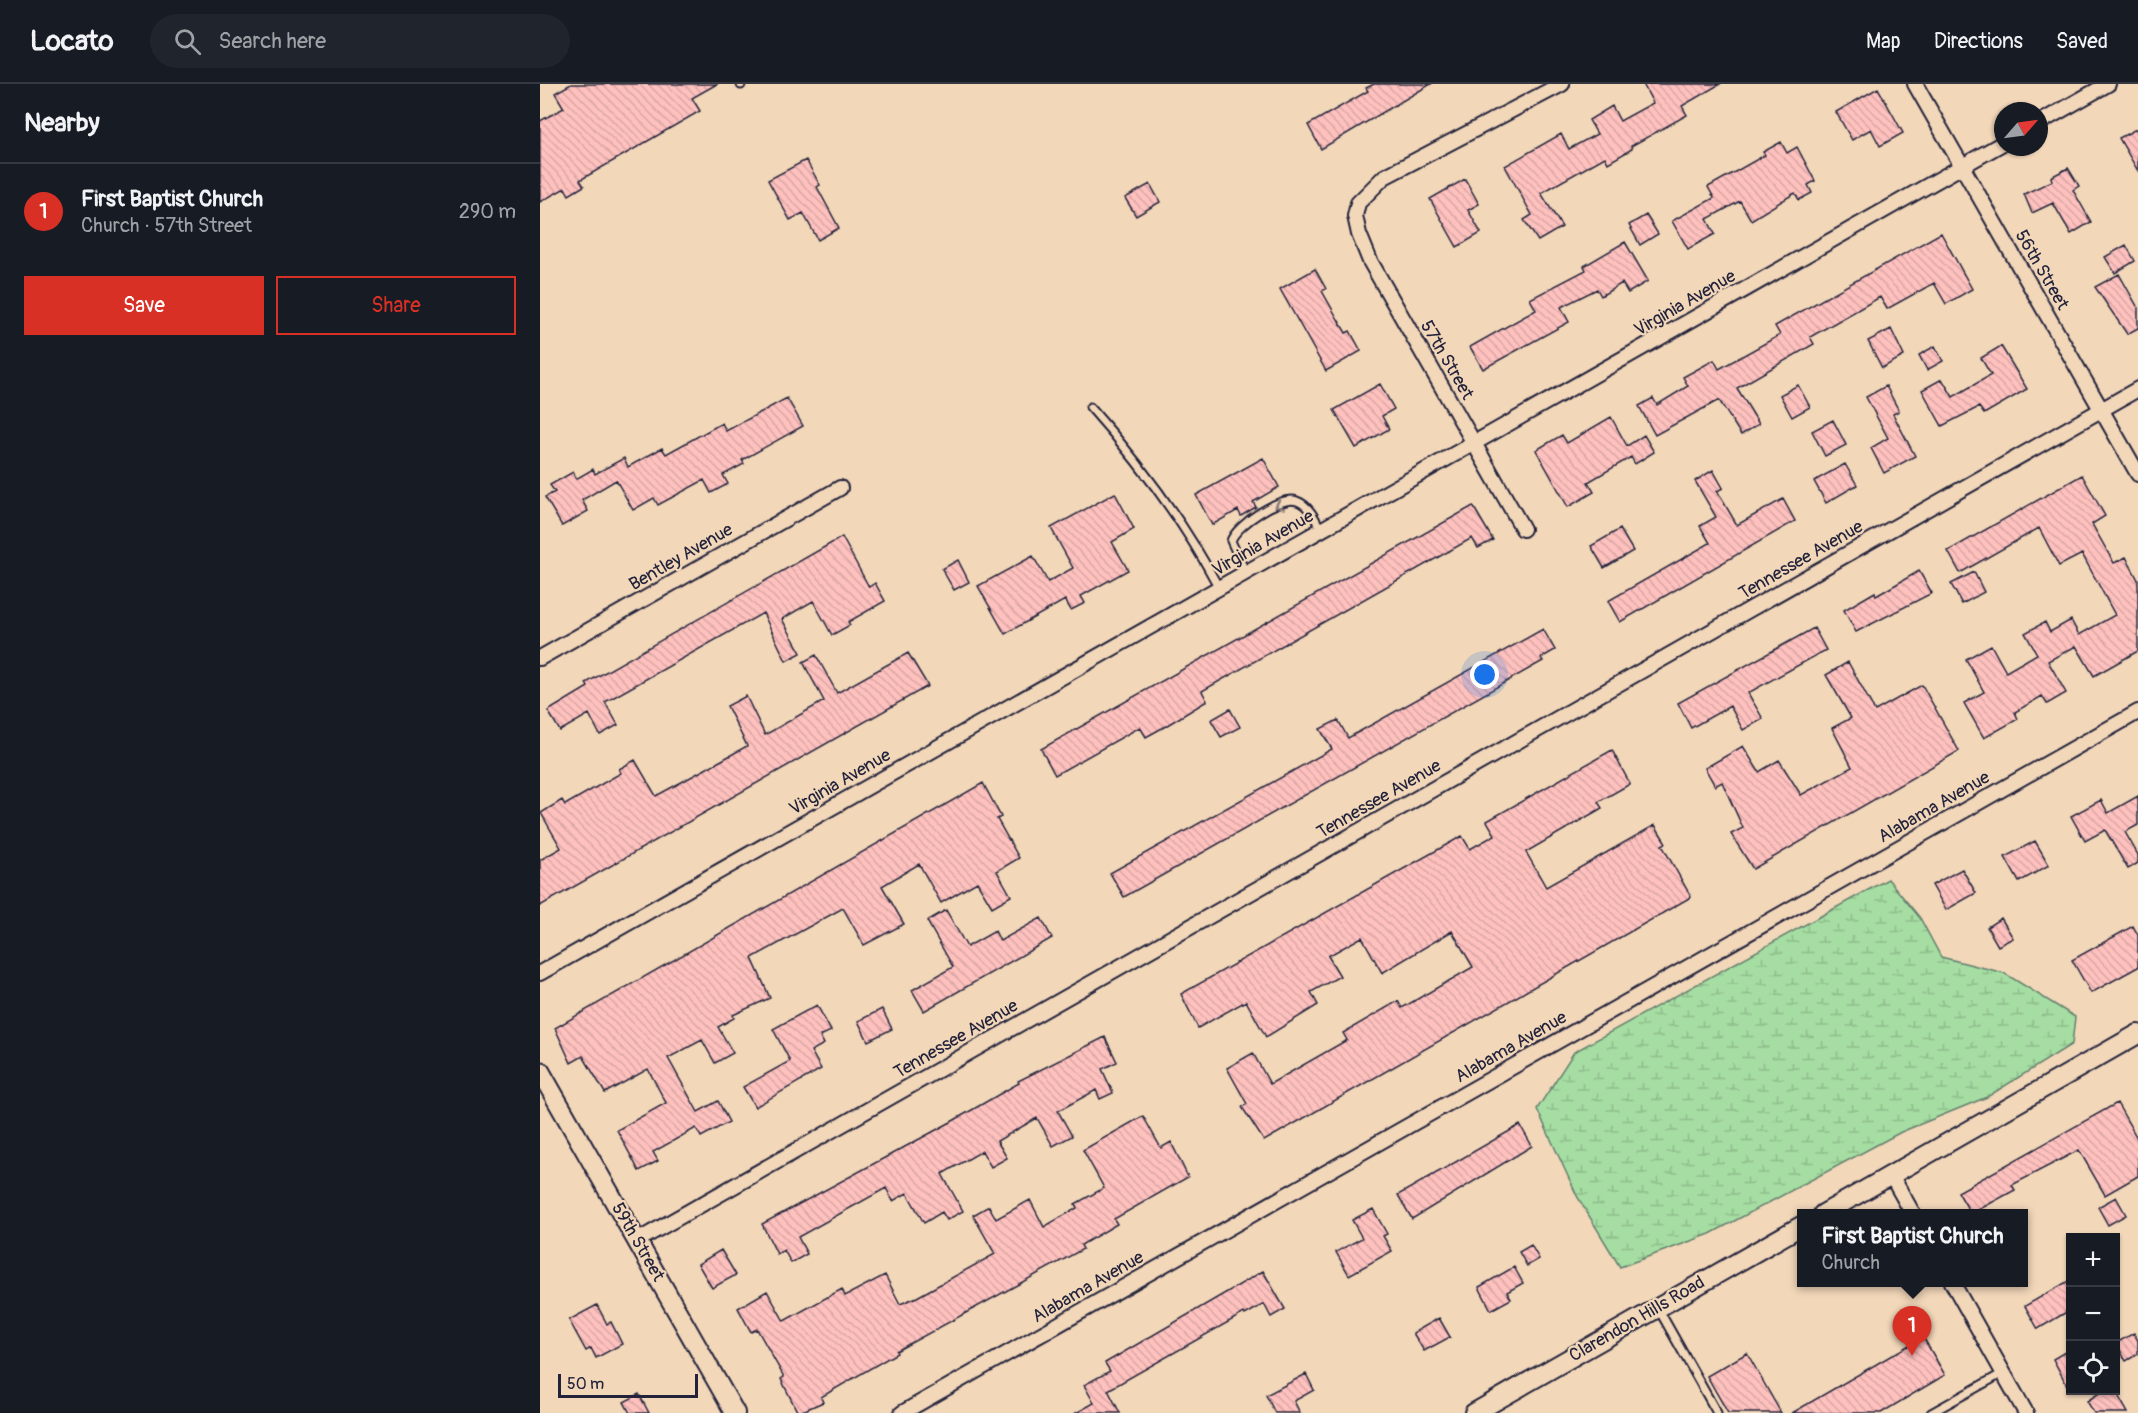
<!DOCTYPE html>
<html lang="en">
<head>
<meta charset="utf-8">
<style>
  :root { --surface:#171b24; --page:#20242c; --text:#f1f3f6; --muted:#9ea1a6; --line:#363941; --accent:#d93025 }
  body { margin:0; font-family:Pangolin,sans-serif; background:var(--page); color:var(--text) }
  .controls { position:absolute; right:18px; bottom:18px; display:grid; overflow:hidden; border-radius:0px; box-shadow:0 2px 4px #0004 }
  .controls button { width:54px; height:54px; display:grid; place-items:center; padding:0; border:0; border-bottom:2px solid var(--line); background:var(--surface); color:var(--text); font:30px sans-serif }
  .compass { position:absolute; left:1454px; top:18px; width:54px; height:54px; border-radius:50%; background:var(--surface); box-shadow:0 2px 4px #0004; rotate:62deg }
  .scale { position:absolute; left:18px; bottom:15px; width:140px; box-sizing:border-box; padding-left:6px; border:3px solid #22223b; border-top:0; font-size:16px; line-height:21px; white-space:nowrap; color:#22223b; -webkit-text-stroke:4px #f2d7b9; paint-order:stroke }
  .you { position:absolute; left:945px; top:591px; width:21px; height:21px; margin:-15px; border:4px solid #fff; border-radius:50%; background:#1a73e8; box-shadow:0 0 0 9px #1a73e833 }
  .badge { display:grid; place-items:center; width:39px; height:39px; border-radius:50%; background:var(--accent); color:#fff; font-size:20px; font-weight:700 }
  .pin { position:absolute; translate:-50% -50px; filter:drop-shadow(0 2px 3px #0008) }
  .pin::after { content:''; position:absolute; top:32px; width:21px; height:18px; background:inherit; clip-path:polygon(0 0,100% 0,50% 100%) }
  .popup { position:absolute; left:1257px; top:1125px; width:231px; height:78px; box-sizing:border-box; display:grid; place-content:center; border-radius:0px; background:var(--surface); filter:drop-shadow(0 2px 4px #0005); font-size:20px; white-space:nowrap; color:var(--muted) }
  .popup b { font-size:22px; color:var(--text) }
  .popup::after { content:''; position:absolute; left:50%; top:100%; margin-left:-12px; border:12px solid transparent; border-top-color:var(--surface) }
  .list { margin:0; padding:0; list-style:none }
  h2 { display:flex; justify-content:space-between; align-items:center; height:78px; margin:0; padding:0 24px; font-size:26px }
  h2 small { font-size:20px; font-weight:400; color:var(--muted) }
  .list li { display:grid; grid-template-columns:39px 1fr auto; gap:18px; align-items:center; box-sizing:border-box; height:96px; padding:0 24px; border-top:2px solid var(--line) }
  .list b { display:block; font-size:22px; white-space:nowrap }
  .list p { margin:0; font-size:20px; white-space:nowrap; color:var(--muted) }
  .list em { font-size:20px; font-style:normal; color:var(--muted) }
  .actions { display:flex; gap:12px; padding:18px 24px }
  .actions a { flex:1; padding:14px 0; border:2px solid var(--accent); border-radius:0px; text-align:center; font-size:21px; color:var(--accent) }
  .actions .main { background:var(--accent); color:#fff }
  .icon { flex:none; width:33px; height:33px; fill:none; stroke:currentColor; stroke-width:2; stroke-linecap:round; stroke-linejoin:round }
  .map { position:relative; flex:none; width:1598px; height:1329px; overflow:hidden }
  header { display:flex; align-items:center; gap:36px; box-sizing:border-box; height:84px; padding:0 30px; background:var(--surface); border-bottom:2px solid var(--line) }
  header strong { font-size:28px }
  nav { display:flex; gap:33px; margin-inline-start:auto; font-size:21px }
  .search { width:420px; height:54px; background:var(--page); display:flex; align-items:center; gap:15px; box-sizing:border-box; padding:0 21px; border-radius:33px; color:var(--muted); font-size:22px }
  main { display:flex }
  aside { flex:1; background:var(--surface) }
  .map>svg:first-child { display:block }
</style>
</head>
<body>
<header>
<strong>Locato</strong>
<div class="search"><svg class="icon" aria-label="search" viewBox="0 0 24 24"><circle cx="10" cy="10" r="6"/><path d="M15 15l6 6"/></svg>Search here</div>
<nav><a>Map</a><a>Directions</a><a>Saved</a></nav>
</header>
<main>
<aside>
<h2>Nearby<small></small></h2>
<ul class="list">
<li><span class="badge">1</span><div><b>First Baptist Church</b><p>Church · 57th Street</p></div><em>290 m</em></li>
</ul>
<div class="actions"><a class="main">Save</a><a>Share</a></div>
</aside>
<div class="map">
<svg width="1598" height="1329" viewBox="0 0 1598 1329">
  <defs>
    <pattern id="wetland-marsh" width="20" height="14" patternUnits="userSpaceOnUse" patternTransform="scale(1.5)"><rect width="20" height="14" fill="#a5dda2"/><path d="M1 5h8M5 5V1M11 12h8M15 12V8" fill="none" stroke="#8ebd8c"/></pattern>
    <pattern id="building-back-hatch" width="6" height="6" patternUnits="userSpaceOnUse" patternTransform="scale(1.5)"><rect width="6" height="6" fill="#fec1be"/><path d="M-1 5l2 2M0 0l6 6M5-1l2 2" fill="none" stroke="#d9a6a4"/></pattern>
  </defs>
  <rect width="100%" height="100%" fill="#f2d7b9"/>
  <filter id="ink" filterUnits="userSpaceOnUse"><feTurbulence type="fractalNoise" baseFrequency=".0167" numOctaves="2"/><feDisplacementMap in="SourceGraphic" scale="12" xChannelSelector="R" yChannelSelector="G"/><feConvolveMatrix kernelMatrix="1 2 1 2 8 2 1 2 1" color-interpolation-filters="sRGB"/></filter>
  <g filter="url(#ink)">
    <!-- wetland -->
    <path fill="url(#wetland-marsh)" stroke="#64806e" stroke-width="1.5" d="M 1348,795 L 1380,834 L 1401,873 L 1464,889 L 1535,933 L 1532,960 L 1447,1013 L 1361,1048 L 1170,1150 L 1080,1183 L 1037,1112 L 997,1025 L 1034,968 Z"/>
    <!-- building -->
    <path fill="url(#building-back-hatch)" stroke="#22223b" stroke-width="1.5" d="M 31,0 L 177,0 L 152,14 L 160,27 L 40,96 L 44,102 L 29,111 L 25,104 L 0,118 L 0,37 L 24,24 L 15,9 Z
      M 834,0 L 891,0 L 781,65 L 768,41 L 828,7 L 826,4 Z
      M 1103,0 L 1180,0 L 1142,22 L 1147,31 L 1091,62 L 1092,65 L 1068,79 L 1065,73 L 1001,109 L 1022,143 L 998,157 L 984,136 L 992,131 L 965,82 L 1021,50 L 1029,65 L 1057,50 L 1049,36 L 1072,22 L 1080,37 L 1113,19 Z
      M 1338,4 L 1363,49 L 1340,62 L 1331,45 L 1312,56 L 1296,28 Z
      M 1598,44 L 1598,87 L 1579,54 Z
      M 1241,58 L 1247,69 L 1257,63 L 1275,97 L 1268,101 L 1272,109 L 1259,116 L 1255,109 L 1211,136 L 1200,117 L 1167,135 L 1175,150 L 1148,165 L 1132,137 L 1174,114 L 1168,103 L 1225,71 L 1223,68 Z
      M 266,76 L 280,101 L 277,103 L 299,144 L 278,156 L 263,129 L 250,136 L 228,96 Z
      M 1528,84 L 1539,102 L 1533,106 L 1551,138 L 1531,150 L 1513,119 L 1492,129 L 1484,110 L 1512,97 L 1511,93 Z
      M 925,95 L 939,120 L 928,126 L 941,149 L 917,163 L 890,115 Z
      M 610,100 L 620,118 L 596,132 L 585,114 Z
      M 1106,131 L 1118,150 L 1100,161 L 1089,141 Z
      M 1401,149 L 1432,205 L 1406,220 L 1394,199 L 1347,225 L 1340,213 L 1270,253 L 1274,260 L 1197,304 L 1219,340 L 1201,351 L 1179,316 L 1115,351 L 1099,322 L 1113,314 L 1117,321 L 1148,302 L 1143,293 L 1174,276 L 1179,285 L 1240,251 L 1235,242 Z
      M 1085,158 L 1108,197 L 1088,209 L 1082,199 L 1061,212 L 1057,205 L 1021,223 L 1029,238 L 943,285 L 930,263 L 996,226 L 990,215 L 1046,186 L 1044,182 Z
      M 1586,161 L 1595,177 L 1575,189 L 1565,173 Z
      M 775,185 L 786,205 L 782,207 L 799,237 L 806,249 L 810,247 L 821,267 L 786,287 L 740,205 Z
      M 1579,190 L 1598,224 L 1598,244 L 1587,250 L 1555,203 Z
      M 1351,245 L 1364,272 L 1342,284 L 1328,257 Z
      M 1395,262 L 1403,277 L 1387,286 L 1379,271 Z
      M 1461,262 L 1487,305 L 1444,330 L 1439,323 L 1402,342 L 1382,306 L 1402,295 L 1413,313 L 1451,291 L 1441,274 Z
      M 840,300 L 854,325 L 842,332 L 849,345 L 816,364 L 794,326 Z
      M 1258,301 L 1270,323 L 1252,333 L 1240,311 Z
      M 1346,302 L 1359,327 L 1353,330 L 1375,372 L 1344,389 L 1331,364 L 1348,354 L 1326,313 Z
      M 247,314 L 263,342 L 202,376 L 204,380 L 183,391 L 188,400 L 171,409 L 164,396 L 118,421 L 114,414 L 93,426 L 76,396 L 42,416 L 48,427 L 22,442 L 5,413 L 15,408 L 10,401 L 33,388 L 36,395 L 53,385 L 55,390 L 84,374 L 88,383 L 122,364 L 126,370 L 182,339 L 186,347 Z
      M 1071,333 L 1087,362 L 1104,351 L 1114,368 L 1095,380 L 1091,373 L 1048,398 L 1054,408 L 1028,423 L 996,366 L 1022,351 L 1027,359 Z
      M 1293,336 L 1306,361 L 1285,372 L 1272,347 Z
      M 723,374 L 739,403 L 713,418 L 716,423 L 701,432 L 698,426 L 672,441 L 656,411 Z
      M 1305,380 L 1317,401 L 1286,419 L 1274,397 Z
      M 1173,386 L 1183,404 L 1177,407 L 1197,441 L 1243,415 L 1255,437 L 1080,538 L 1068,517 L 1170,459 L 1160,442 L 1176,433 L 1155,397 Z
      M 1542,391 L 1565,432 L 1552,440 L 1574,479 L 1586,473 L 1598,496 L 1598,567 L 1554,592 L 1536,562 L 1508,577 L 1526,609 L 1507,620 L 1502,612 L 1475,628 L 1478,635 L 1444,654 L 1424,619 L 1444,608 L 1426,575 L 1451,561 L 1466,588 L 1497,570 L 1485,549 L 1505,538 L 1510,548 L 1531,536 L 1539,551 L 1575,531 L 1542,470 L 1519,482 L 1499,444 L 1420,489 L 1408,467 Z
      M 575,409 L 594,445 L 572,458 L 588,486 L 541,512 L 545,519 L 531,526 L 525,516 L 465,550 L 438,502 L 493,472 L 508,498 L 533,484 L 511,444 Z
      M 933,422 L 953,456 L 938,464 L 932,454 L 662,607 L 667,617 L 624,643 L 606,653 L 600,643 L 515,691 L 501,665 Z
      M 1080,445 L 1093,467 L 1064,484 L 1051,462 Z
      M 302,453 L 329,503 L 335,499 L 345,517 L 308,538 L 310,541 L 292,551 L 273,517 L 242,535 L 261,569 L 246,577 L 223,529 L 65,618 L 78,641 L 60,651 L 49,630 L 20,647 L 8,627 L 48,603 L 46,599 Z
      M 418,476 L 429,498 L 414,506 L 402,485 Z
      M 1379,487 L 1392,509 L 1316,548 L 1304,526 L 1335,508 L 1336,512 Z
      M 1434,488 L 1444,508 L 1422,520 L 1411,500 Z
      M 1274,544 L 1286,566 L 1208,609 L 1223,635 L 1203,646 L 1190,622 L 1151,644 L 1138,619 Z
      M 1003,545 L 1015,566 L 1001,574 L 1003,577 L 584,813 L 570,789 L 792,665 L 780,645 L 798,636 L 808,654 Z
      M 368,569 L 388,602 L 0,822 L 0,776 L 21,764 L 1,729 L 22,716 L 25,721 L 81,689 L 79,685 L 95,676 L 116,712 L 182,676 L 207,662 L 187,622 L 206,612 L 225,651 L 284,617 L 263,578 L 276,571 L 297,609 Z
      M 1308,578 L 1335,627 L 1382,601 L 1419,667 L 1213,785 L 1191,750 L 1203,744 L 1182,698 L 1175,702 L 1165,684 L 1203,662 L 1219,688 L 1239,676 L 1261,711 L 1312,683 L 1292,644 L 1311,634 L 1286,591 Z
      M 690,625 L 700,643 L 681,653 L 671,636 Z
      M 1072,666 L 1090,700 L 1058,718 L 1062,724 L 986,768 L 1006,803 L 1115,741 L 1126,759 L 1122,761 L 1151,813 L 724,1057 L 702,1023 L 707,1020 L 687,984 L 713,969 L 730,1000 L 807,956 L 803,949 L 858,917 L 862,924 L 933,883 L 912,847 L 842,889 L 822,853 L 788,872 L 800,892 L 771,908 L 778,921 L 726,953 L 706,917 L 658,944 L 641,910 L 922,752 L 930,765 L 955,751 L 947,737 Z
      M 443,699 L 461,733 L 457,735 L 479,774 L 457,787 L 471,812 L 452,823 L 437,798 L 401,819 L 379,780 L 342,802 L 364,840 L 324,861 L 303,824 L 212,874 L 230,914 L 193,931 L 194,934 L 178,943 L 193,969 L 175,979 L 162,956 L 128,974 L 158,1028 L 178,1017 L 189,1038 L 161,1053 L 156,1044 L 113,1068 L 118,1077 L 99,1087 L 77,1046 L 126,1019 L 108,985 L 65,1009 L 43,972 L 31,979 L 15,944 Z
      M 1598,712 L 1598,741 L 1585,748 L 1598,771 L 1598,779 L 1588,785 L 1565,746 L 1545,757 L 1531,732 L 1561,716 L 1568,729 Z
      M 1495,757 L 1509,781 L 1479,798 L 1465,773 Z
      M 1422,785 L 1436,809 L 1406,826 L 1392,801 Z
      M 406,826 L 427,863 L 455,847 L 460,857 L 501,834 L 512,854 L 384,927 L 372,906 L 413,883 L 387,837 Z
      M 1461,834 L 1473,854 L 1458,862 L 1447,843 Z
      M 1593,842 L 1598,851 L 1598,883 L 1551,909 L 1532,876 Z
      M 277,921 L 291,947 L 280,952 L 284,960 L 271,967 L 281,985 L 215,1023 L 203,1003 L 250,977 L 233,945 Z
      M 342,925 L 352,945 L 328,957 L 318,937 Z
      M 565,953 L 577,978 L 562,985 L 573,1009 L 560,1015 L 556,1006 L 518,1027 L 532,1052 L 513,1062 L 497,1034 L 457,1057 L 467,1074 L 451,1083 L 442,1067 L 402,1090 L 423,1127 L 407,1136 L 402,1128 L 384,1139 L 367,1109 L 353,1117 L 346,1104 L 258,1153 L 267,1170 L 251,1179 L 244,1166 L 237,1170 L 222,1140 L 411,1038 L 479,999 L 478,997 Z
      M 1577,1019 L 1598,1056 L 1598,1092 L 1565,1111 L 1539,1066 L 1472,1101 L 1475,1106 L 1431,1130 L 1418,1108 Z
      M 603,1032 L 621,1064 L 631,1058 L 648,1093 L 574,1135 L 577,1140 L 541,1161 L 543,1165 L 356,1267 L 357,1269 L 281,1313 L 283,1318 L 258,1329 L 241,1295 L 244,1293 L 217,1245 L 211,1248 L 198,1224 L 227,1207 L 244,1237 L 302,1205 L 305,1212 L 345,1191 L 360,1220 L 377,1213 L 455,1170 L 433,1131 L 449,1122 L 456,1135 L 490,1116 L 504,1143 L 537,1124 L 535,1120 L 564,1104 L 543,1066 Z
      M 980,1041 L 992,1062 L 872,1135 L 858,1111 Z
      M 1576,1113 L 1586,1131 L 1568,1141 L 1558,1123 Z
      M 833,1125 L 847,1150 L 843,1152 L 852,1167 L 809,1191 L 796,1168 L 822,1154 L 812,1136 Z
      M 991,1161 L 999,1175 L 987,1182 L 979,1168 Z
      M 181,1166 L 196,1191 L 172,1204 L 158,1180 Z
      M 974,1183 L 983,1199 L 967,1208 L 971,1215 L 951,1226 L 939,1203 Z
      M 723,1187 L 745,1225 L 731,1233 L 724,1220 L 705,1231 L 704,1229 L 568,1306 L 580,1329 L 536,1329 L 554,1319 L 544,1301 L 570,1287 L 565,1279 Z
      M 1530,1196 L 1530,1226 L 1498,1245 L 1485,1222 Z
      M 57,1221 L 67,1240 L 71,1238 L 82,1260 L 56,1274 L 51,1264 L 46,1267 L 29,1236 Z
      M 899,1234 L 910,1253 L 884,1267 L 873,1249 Z
      M 1594,1249 L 1598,1257 L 1598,1270 L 1586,1277 L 1576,1259 Z
      M 1383,1253 L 1405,1291 L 1341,1329 L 1252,1329 Z
      M 1530,1265 L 1530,1307 L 1513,1275 Z
      M 1207,1269 L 1241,1329 L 1188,1329 L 1167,1292 Z
      M 766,1290 L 774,1306 L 754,1317 L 760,1329 L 735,1329 L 726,1311 Z
      M 1564,1306 L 1575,1306 L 1588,1329 L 1554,1329 L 1547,1317 Z
      M 99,1310 L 109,1329 L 90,1329 L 84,1318 Z"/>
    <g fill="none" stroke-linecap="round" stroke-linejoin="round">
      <defs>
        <path id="service" d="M 201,0 L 201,1
          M 550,323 C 600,379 644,438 679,504
          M 706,489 L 691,457 C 696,441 741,411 757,417 C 769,421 776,436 781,446
          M 1119,1226 L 1177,1329
          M 1391,1329 L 1463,1289"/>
        <path id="minor" d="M 1375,0 L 1598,390
          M 1499,39 L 1568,0
          M 983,445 L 830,177 L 819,150 L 815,132 L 818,119 L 844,93 L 1022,0
          M 0,574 L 300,404
          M 0,889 L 1463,59
          M 1351,1091 L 1373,1130
          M 97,1157 L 1598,305
          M 1412,1198 L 1486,1329
          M 362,1329 L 1598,628"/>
        <path id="tertiary" d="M 0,987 L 195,1329
          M 1283,1130 L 1598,950
          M 934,1329 L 1261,1142"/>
      </defs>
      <!-- service casing -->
      <use href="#service" stroke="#22223b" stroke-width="11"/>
      <!-- minor casing -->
      <use href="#minor" stroke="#22223b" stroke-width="18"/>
      <!-- tertiary casing -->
      <use href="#tertiary" stroke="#22223b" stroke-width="22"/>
      <!-- service -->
      <use href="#service" stroke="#f2d7b9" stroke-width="7"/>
      <!-- minor -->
      <use href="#minor" stroke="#f2d7b9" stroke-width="14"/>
      <!-- tertiary -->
      <use href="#tertiary" stroke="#f2d7b9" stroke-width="18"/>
    </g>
    <!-- one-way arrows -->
    <defs><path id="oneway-chevron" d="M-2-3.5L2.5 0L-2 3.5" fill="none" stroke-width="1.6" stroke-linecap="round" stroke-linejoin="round" transform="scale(1.5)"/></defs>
    <use stroke="#8a7c7a" href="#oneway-chevron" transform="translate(739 421) rotate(155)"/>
  </g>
  <g text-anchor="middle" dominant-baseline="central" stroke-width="4.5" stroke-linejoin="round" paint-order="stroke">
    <!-- street labels -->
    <g font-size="18" fill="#22223b" stroke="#f2d7b9">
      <text transform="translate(1502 186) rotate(60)">56th Street</text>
      <text transform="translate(1145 219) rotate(-30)">Virginia Avenue</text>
      <text transform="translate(907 276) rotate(60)">57th Street</text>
      <text transform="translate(723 459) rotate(-30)">Virginia Avenue</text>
      <text transform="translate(141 473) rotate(-30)">Bentley Avenue</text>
      <text transform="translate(1261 476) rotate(-30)">Tennessee Avenue</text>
      <text transform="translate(300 698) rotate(-30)">Virginia Avenue</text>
      <text transform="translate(839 715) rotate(-30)">Tennessee Avenue</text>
      <text transform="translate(1394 723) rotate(-30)">Alabama Avenue</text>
      <text transform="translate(416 955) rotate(-30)">Tennessee Avenue</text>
      <text transform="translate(971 963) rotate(-30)">Alabama Avenue</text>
      <text transform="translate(98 1158) rotate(60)">59th Street</text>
      <text transform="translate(548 1203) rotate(-30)">Alabama Avenue</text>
      <text transform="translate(1097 1235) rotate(-30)">Clarendon Hills Road</text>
    </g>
  </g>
</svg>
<div class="controls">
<button>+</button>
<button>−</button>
<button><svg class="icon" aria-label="locate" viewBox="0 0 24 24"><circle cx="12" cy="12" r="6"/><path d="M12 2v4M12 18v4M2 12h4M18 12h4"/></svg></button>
</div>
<svg class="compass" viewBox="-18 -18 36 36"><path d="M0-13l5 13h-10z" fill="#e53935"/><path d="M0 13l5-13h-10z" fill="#9ea1a6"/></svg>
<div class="scale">50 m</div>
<div class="you"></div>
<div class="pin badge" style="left:1372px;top:1272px">1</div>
<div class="popup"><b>First Baptist Church</b>Church</div>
</div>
</main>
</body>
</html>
